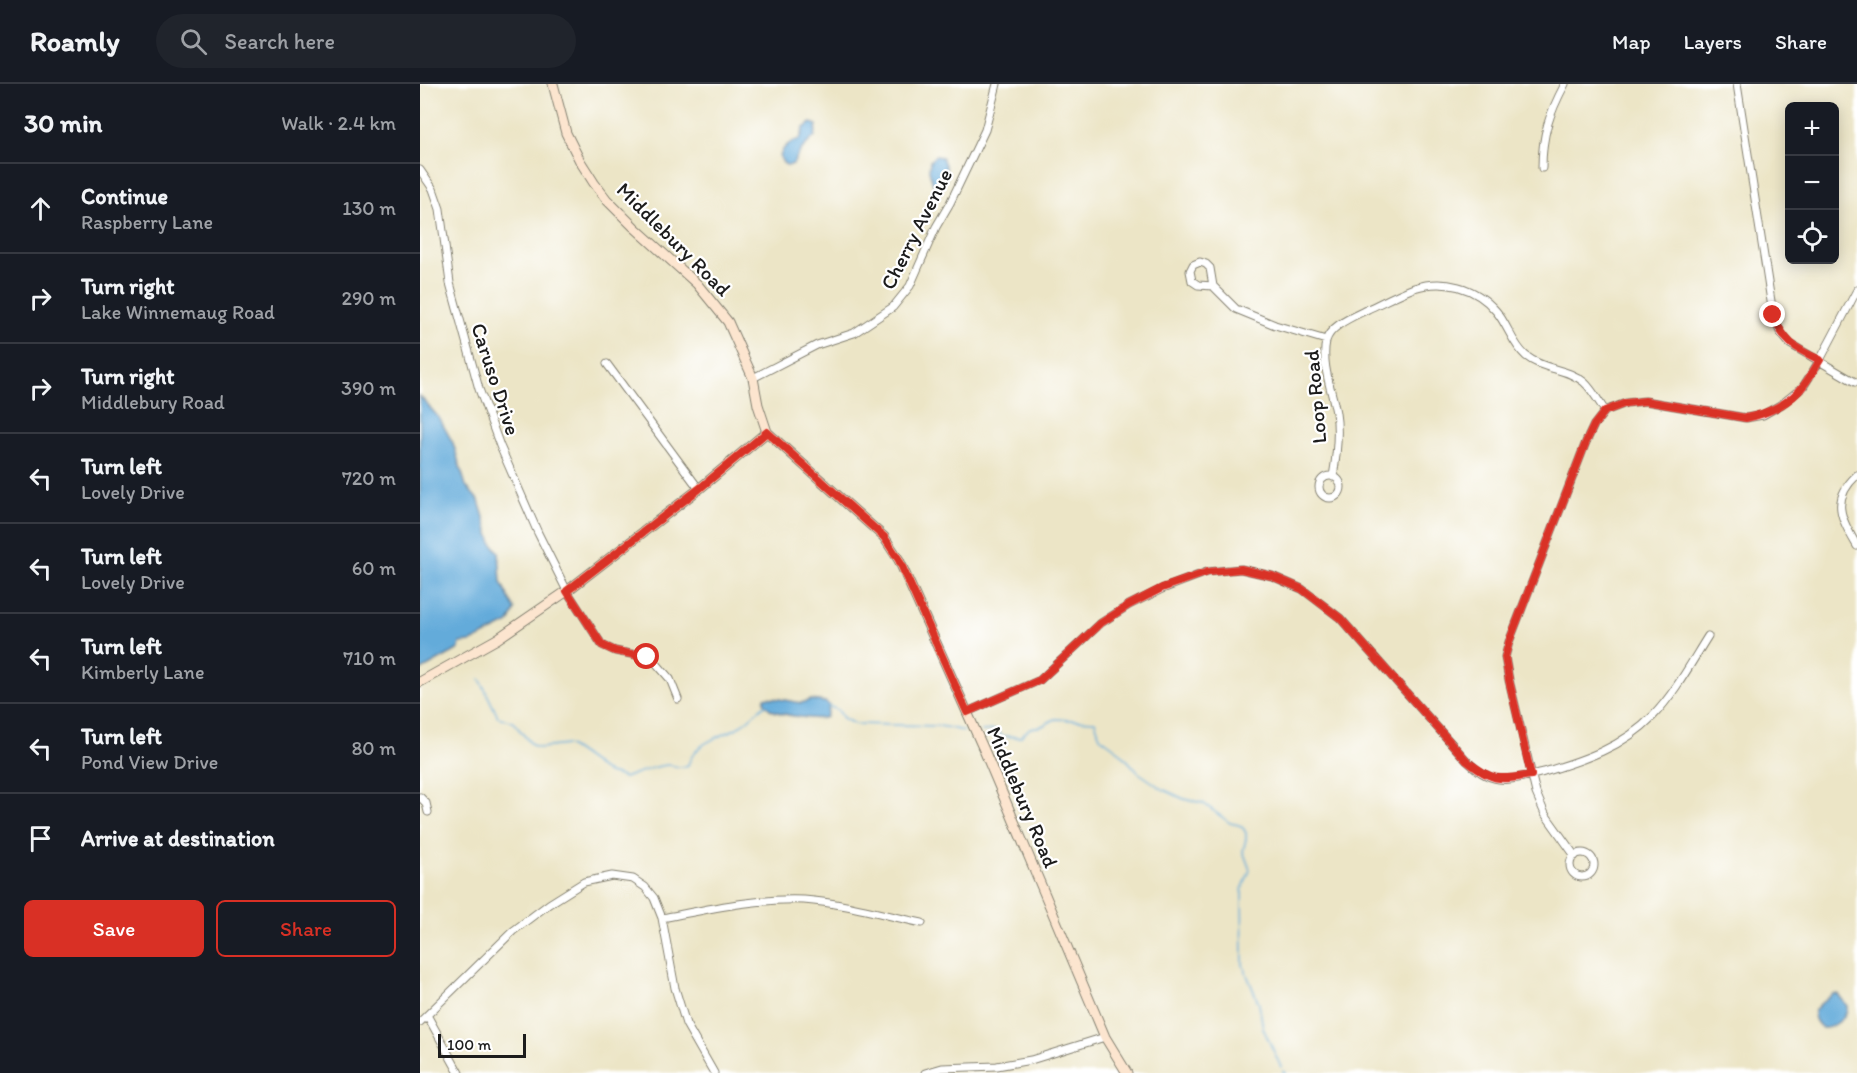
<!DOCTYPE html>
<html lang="en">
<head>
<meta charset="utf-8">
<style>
  :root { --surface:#171b24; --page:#20242c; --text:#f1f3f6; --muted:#9ea1a6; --line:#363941; --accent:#d93025 }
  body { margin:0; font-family:Itim,sans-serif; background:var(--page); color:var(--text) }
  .controls { position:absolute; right:18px; top:18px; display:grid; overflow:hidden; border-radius:9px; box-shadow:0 3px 15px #0003 }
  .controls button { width:54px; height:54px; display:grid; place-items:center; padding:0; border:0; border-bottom:2px solid var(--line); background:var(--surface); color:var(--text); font:30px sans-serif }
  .scale { position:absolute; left:18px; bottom:15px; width:88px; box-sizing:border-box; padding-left:6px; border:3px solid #1c1c1c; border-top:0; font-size:16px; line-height:21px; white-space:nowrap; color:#1c1c1c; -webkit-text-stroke:4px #fff; paint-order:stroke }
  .stop { position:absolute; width:18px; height:18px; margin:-14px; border:4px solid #d93025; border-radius:50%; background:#fff }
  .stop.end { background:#d93025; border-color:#fff; box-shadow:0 2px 6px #0008 }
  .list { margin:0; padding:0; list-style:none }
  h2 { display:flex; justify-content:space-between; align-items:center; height:78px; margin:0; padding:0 24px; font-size:26px }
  h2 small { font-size:20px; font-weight:400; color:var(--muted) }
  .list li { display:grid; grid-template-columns:39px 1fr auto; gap:18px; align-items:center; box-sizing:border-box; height:90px; padding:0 24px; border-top:2px solid var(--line) }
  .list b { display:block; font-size:22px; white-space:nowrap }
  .list p { margin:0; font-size:20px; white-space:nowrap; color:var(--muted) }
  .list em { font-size:20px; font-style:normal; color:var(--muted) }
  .actions { display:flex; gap:12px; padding:18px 24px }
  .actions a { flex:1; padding:14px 0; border:2px solid var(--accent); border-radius:9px; text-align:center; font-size:21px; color:var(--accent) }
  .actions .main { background:var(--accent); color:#fff }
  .icon { flex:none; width:33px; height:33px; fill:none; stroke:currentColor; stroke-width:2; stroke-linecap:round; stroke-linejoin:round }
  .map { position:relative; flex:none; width:1437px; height:989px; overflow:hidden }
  header { display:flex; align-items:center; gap:36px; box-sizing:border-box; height:84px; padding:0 30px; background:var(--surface); border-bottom:2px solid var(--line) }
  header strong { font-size:28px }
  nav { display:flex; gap:33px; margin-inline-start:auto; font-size:21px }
  .search { width:420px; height:54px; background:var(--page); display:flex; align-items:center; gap:15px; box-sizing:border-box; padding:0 21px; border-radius:33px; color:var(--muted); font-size:22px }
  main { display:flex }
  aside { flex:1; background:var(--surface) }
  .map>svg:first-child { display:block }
</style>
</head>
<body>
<header>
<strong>Roamly</strong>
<div class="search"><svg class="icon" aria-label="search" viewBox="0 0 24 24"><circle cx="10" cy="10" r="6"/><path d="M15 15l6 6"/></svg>Search here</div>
<nav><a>Map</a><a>Layers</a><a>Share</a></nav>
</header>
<main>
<aside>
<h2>30 min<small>Walk · 2.4 km</small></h2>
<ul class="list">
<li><svg class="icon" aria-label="ahead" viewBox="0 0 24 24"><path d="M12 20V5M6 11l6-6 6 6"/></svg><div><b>Continue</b><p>Raspberry Lane</p></div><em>130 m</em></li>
<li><svg class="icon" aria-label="right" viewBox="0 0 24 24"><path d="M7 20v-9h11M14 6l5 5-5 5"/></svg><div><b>Turn right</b><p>Lake Winnemaug Road</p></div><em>290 m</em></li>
<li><svg class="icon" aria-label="right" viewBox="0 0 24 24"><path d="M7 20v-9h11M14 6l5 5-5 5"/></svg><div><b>Turn right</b><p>Middlebury Road</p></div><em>390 m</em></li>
<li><svg class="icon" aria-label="left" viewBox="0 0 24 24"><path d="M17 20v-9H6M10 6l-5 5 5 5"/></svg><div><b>Turn left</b><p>Lovely Drive</p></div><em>720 m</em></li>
<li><svg class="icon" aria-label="left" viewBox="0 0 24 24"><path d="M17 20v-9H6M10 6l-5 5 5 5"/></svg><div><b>Turn left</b><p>Lovely Drive</p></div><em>60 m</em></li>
<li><svg class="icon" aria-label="left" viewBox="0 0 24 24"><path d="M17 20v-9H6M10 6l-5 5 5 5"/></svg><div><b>Turn left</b><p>Kimberly Lane</p></div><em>710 m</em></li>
<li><svg class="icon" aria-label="left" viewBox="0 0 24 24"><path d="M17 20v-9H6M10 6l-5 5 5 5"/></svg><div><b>Turn left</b><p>Pond View Drive</p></div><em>80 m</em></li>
<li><svg class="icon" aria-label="arrive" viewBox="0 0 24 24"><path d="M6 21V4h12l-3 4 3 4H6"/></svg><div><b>Arrive at destination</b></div></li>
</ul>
<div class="actions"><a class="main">Save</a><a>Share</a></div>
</aside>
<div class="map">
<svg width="1437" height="989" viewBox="0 0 1437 989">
  <rect width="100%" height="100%" fill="#fff"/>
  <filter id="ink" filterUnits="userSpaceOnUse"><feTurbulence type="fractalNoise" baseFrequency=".0167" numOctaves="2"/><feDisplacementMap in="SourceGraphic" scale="12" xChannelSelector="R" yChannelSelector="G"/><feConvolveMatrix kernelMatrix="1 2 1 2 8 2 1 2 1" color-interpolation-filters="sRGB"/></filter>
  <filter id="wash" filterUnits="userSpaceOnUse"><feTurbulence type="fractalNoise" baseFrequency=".008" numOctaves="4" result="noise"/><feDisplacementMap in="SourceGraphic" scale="24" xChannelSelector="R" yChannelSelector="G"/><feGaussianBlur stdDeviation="1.35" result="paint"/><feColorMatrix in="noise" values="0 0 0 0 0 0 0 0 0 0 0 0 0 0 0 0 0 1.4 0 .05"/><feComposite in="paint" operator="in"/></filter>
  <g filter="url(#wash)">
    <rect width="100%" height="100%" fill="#ece5c6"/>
    <!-- water -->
    <path fill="#64abda" stroke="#40647b" stroke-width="1.5" d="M 391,39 L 397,41 L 395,52 L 381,66 L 373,80 L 368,82 L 363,79 L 360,73 C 363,61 370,59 380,55 L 384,44 Z
      M 515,72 L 522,73 L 526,84 L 526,96 L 520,102 L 513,101 L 509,86 L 510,77 Z
      M 0,312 L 19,334 L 33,359 L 46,402 L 59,417 L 72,459 L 79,468 L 81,498 L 95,526 L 89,539 L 51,558 L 40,559 L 39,565 L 0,587 Z
      M 348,613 L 381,619 L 391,616 L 405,618 L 409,621 L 406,633 C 398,637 360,631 350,625 C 347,623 346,621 344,618 L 345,614 Z
      M 1413,910 L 1418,910 L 1427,922 L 1427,927 C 1423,936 1412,945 1402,944 C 1384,928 1400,920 1413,910 Z"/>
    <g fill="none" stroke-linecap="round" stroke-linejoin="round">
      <!-- stream -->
      <path stroke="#64abda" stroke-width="1.5" d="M 60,595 L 78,633 L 93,638 L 112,661 L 120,664 L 147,661 C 160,669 173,679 186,688 C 192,691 199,690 204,694 C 215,690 238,680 250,681 C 260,683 258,685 268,681 C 275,658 299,654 317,644 C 326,638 335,629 344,622 L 347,621
        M 408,622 L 418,626 L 423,634 L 434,640 L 520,642 L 544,647
        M 562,647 L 576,646 L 582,652 L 600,653 L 610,644 L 622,642 L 635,635 L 675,637 L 680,653 L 698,666 L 719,689 L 744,706 L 764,715 L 783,719 L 810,739 L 819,741 L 823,744 L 826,749 L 826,755 L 823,767 L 830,786 L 822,806 L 823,881 L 839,920 L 843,944 L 861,983
        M 863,987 L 865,989"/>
    </g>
  </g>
  <g filter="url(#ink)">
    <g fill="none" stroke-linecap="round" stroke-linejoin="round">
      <defs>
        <path id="street" d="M 1317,0 L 1353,230 L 1360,248 L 1370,260 L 1435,298
          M 1122,84 C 1122,51 1129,30 1145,0
          M 0,86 L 13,105 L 20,125 L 30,199 L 59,305 L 80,362 L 118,449 L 147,507 L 182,561 L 195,567 L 227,573 L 236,579 L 250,595 L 258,615
          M 793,202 L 778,201 L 772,197 L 770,187 L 773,181 L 780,178 L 786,180 L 790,184 L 793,202 L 816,225 L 855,241 L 906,256
          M 187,280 L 279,405
          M 333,294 L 397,261 L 434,249 L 473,223 L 490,202 L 516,143 L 530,119 L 565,46 L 577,0
          M 1437,391 C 1410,416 1421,434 1437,462
          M899 403a11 11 0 1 1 22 0a11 11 0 1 1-22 0Z
          M 913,393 C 916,375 919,347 916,329 C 912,306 901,281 906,257 C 910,241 935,232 948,225 C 963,218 978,210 994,204 C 1023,194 1056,203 1076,227 C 1088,241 1092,260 1106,272 C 1123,286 1147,284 1164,298 C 1172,305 1179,318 1185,327
          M 547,628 L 620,596 L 681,539 L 709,521 L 742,505 L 787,488 L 821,485 L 852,492 L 882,505 L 920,534 L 1047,677 C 1057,686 1065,693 1079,695 C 1093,697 1110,691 1124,688 C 1164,676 1203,663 1233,632 C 1255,609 1271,579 1288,552
          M 0,713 L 6,719 L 8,728
          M1150 781a12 12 0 1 1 24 0a12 12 0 1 1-24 0Z
          M 1155,772 L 1125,730 L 1116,709 L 1089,596 L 1085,573 L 1089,558 L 1166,358 L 1174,341 L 1185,327 L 1206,319 L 1225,317 L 1326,334 L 1343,331 L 1362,320 L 1383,303 L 1400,276 L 1437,206
          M 242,834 C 289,825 336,814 384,816 C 424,819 464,831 502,839
          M 7,931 L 39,989
          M 0,938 L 93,847 L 129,820 L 164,798 L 192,792 L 213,795 L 225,803 L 234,814 L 242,834 L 255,904 L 266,940 L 294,989
          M 505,989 L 522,984 L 577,982 L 611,976 L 685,953"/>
        <path id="secondary" d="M 133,0 L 146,49 L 160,77 L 174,99 L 187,116 L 214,143 L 277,200 L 308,238 L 333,294 L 338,321 L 347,348 L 464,453 L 479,476 L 564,666 L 685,953 L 707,989
          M 0,598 L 77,555 L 147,507 L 279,405 L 347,348"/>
      </defs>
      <!-- street casing -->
      <use href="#street" stroke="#848071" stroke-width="9"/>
      <!-- secondary casing -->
      <use href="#secondary" stroke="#848071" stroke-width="11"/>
      <!-- street -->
      <use href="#street" stroke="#fff" stroke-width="7"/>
      <!-- secondary -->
      <use href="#secondary" stroke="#fce5cf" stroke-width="9"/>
    </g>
  </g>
  <g fill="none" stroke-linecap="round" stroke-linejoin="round" filter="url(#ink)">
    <!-- route -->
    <path stroke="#d93025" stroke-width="8" d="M 227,573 L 195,567 L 182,561 L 147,507 L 279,405 L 347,348 L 464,453 L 479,476 L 547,628 L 620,596 L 681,539 L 709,521 L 742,504 L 788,488 L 821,485 L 852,492 L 882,505 L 920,534 L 1047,677 C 1073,698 1079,696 1111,691 L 1089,596 L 1085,573 L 1089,558 L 1166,358 L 1174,341 L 1185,327 L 1206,319 L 1225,317 L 1326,334 C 1347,330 1371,319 1384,301 C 1390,293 1395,284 1400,276 C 1374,264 1364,258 1353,231"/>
  </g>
  <g text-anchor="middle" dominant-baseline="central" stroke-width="4.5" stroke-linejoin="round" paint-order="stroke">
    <!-- street labels -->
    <g font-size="21" fill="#1c1c1c" stroke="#fff">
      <text transform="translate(496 145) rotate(-63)">Cherry Avenue</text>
      <text transform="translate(254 155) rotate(45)">Middlebury Road</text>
      <text transform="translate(76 295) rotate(72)">Caruso Drive</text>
      <text transform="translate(895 313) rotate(-95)">Loop Road</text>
      <text transform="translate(603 713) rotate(67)">Middlebury Road</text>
    </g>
  </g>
</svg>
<div class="controls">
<button>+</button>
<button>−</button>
<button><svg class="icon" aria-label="locate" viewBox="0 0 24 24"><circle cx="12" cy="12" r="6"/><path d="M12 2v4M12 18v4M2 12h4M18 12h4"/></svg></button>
</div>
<div class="scale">100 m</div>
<div class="stop" style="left:227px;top:573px"></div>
<div class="stop end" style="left:1353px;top:231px"></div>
</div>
</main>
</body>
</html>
